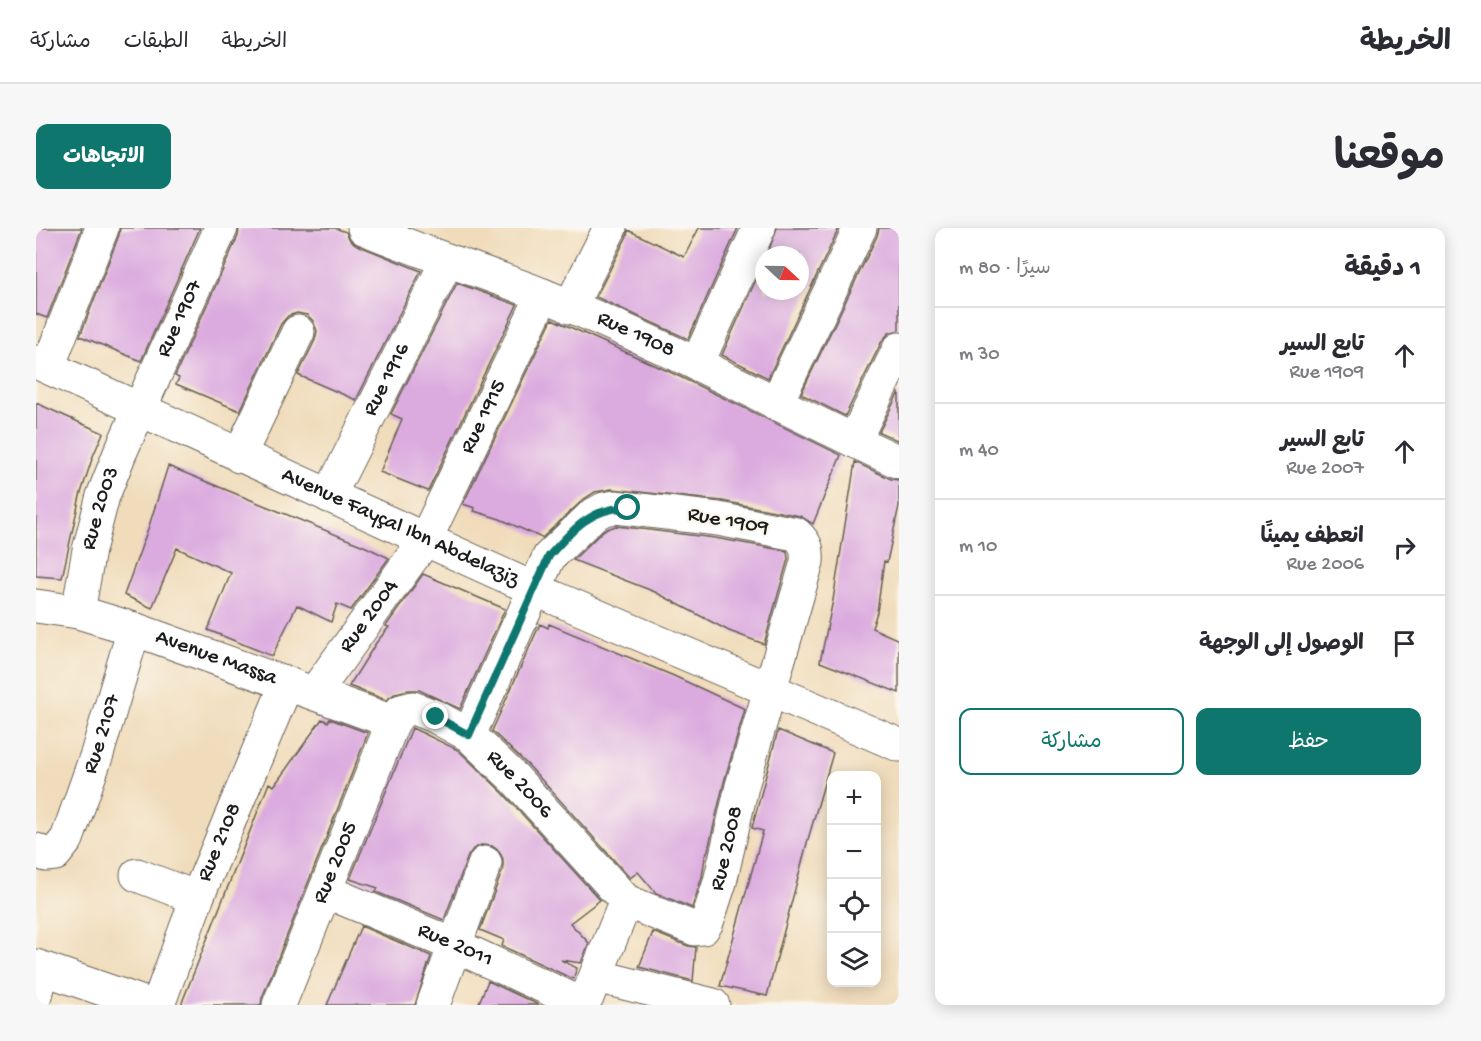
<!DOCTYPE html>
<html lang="ar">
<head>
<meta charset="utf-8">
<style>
  :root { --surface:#fff; --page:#f7f7f7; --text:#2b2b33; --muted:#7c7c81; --line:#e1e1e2; --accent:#0f766e }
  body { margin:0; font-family:"Gochi Hand","Playpen Sans Arabic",sans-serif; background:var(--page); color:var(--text); direction:rtl }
  .controls { position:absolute; right:18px; bottom:18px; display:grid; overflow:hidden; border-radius:12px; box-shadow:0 3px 15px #0003 }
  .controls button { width:54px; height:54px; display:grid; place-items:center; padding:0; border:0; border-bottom:2px solid var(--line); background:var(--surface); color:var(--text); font:30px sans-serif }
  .compass { position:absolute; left:719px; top:18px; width:54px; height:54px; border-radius:50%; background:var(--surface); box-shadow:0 3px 15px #0003; rotate:112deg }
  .stop { position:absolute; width:18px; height:18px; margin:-14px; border:4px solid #0f766e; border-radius:50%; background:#fff }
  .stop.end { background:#0f766e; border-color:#fff; box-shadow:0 2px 6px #0008 }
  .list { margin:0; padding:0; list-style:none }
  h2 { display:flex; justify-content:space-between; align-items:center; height:78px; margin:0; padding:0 24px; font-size:26px }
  h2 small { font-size:20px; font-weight:400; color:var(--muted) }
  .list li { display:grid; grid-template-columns:39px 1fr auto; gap:18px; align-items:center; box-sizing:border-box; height:96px; padding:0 24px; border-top:2px solid var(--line) }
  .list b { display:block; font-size:22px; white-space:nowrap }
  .list p { margin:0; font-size:20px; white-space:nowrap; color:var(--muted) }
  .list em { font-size:20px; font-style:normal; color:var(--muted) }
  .actions { display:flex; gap:12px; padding:18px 24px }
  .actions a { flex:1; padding:14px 0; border:2px solid var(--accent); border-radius:12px; text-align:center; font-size:21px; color:var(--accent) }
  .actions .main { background:var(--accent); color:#fff }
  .icon { flex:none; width:33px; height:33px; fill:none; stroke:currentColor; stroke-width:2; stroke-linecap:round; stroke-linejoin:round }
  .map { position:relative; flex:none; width:863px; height:777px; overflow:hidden; direction:ltr; border-radius:12px }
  header { display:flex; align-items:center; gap:36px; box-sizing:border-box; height:84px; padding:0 30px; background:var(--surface); border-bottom:2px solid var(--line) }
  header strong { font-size:28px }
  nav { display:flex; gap:33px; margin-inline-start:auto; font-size:21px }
  .intro { display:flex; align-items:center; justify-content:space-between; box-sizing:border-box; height:144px; padding:0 36px }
  h1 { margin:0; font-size:42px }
  .button { padding:15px 27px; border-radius:12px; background:var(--accent); color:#fff; font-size:21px; font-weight:700 }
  main { display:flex; gap:36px; padding:0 36px }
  aside { flex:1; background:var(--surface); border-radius:12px; box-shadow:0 3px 15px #0003 }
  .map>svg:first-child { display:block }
</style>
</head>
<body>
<header>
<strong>الخريطة</strong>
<nav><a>الخريطة</a><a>الطبقات</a><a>مشاركة</a></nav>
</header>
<div class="intro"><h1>موقعنا</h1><a class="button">الاتجاهات</a></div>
<main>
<aside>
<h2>1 دقيقة<small>سيرًا · 80 m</small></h2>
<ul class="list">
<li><svg class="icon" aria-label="ahead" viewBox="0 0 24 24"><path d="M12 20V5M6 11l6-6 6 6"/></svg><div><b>تابع السير</b><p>Rue 1909</p></div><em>30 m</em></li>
<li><svg class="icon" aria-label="ahead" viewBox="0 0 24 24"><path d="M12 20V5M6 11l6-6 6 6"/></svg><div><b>تابع السير</b><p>Rue 2007</p></div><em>40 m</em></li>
<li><svg class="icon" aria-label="right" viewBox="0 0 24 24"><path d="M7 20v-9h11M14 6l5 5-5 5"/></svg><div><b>انعطف يمينًا</b><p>Rue 2006</p></div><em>10 m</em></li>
<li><svg class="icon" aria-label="arrive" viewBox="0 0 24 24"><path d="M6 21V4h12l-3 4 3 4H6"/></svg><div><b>الوصول إلى الوجهة</b></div></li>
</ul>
<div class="actions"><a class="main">حفظ</a><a>مشاركة</a></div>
</aside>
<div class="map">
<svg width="863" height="777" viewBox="0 0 863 777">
  <rect width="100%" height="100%" fill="#fbf7ec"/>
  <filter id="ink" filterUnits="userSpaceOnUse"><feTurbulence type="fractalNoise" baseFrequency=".0167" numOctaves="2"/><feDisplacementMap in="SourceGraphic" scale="12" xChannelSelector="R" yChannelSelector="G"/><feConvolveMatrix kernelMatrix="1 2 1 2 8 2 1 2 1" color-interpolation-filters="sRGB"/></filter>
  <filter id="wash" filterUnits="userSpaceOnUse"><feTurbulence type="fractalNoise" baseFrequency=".008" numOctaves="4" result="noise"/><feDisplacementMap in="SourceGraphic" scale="24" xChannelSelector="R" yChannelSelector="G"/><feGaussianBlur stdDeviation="1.35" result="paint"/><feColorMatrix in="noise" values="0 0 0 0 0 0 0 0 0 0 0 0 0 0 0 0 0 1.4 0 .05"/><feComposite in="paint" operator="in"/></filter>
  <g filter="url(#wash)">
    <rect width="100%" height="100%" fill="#f0dcbb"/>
    <g id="blocks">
      <!-- building -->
      <path fill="#dbabdf" d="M 0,0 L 46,0 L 11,90 L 0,86 Z
        M 84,0 L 164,0 L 105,133 L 44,108 L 83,7 Z
        M 203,0 L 299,0 L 310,4 L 314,12 L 321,17 L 385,43 L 320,172 L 262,147 L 279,112 L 281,103 L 277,93 L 271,87 L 261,85 L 252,88 L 245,96 L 204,183 L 140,156 L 143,150 L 139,148 L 202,8 Z
        M 663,0 L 702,0 L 652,111 L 560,69 L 591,8 L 592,2 L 648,29 Z
        M 741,0 L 803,0 L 732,150 L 686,127 L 728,34 L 728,63 L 764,63 L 764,27 L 731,27 Z
        M 843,0 L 863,0 L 863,102 L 853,105 L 846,113 L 809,188 L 765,166 L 841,8 Z
        M 421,55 L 481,77 L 392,263 L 344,244 L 366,191 L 355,186 Z
        M 516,91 L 634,144 L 805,227 L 777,296 L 764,288 L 686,273 L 576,261 L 559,264 L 548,271 L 506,310 L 464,291 L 438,283 L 439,280 L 427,276 Z
        M 863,164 L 863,213 L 843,204 Z
        M 0,175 L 67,205 L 57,228 L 44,268 L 26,350 L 0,348 Z
        M 819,234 L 855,251 L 863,252 L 863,278 L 851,334 L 848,333 L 841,384 L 836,400 L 863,412 L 863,465 L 784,434 L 797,372 Z
        M 132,238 L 330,319 L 353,330 L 315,382 L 301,376 L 295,394 L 261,377 L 236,428 L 172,402 L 195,345 L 141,320 L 116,380 L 88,367 L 113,298 Z
        M 580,298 L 679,310 L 751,323 L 752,331 L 728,416 L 693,403 L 619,364 L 537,332 L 568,302 Z
        M 387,346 L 469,381 L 424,481 L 383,462 L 372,462 L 360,465 L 350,472 L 313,458 L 340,415 L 353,399 L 350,398 Z
        M 504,396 L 512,400 L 513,396 L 638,448 L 709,481 L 688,554 L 672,622 L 669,629 L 666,649 L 656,680 L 620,665 L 602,644 L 594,650 L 494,539 L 456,503 Z
        M 286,491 L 292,494 L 294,491 L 332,505 L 226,770 L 225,777 L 145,777 L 233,555 L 238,558 Z
        M 376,500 L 422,522 L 467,565 L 564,672 L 534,695 L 553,715 L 545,735 L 525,732 L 541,740 L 537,751 L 466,718 L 468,712 L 444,702 L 467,641 L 467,631 L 463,623 L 456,618 L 445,617 L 437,621 L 432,628 L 408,692 L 340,664 L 342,660 L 314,651 Z
        M 742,502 L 797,525 L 771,615 L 731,768 L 684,758 L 727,603 L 716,600 Z
        M 325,698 L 395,728 L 379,777 L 291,777 Z
        M 617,704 L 652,718 L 660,719 L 657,753 L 603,739 Z
        M 452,753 L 503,777 L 442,777 Z"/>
    </g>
  </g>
  <g filter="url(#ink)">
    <use href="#blocks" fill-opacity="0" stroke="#665f54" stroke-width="1.5"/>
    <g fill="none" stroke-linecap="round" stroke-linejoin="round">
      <defs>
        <g id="minor">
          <path id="s1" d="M 328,0 C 386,25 448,44 507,67 C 629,116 744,179 863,234"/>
          <path d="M 534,79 L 574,0"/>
          <path d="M 661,136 L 723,0"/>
          <path d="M 12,139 L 66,0"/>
          <path d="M 740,176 L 824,0"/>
          <path d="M 818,213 L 863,121"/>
          <path d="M 203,228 L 262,104"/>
          <path id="s2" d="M 293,268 L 411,33"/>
          <path id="s3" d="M 0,378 L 42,384 L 98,401 L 357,494"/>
          <path id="s4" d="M 42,384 L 53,322 L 67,268 L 84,225 L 185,0"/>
          <path id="s5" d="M 279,464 L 389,312 L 507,67"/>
          <path id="s6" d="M 0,622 L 10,627 L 19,626 L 31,611 L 61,526 L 98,401"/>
          <path d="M 101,647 L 161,670"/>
          <path id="s7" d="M 289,663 L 418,717 L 548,777"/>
          <path d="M 0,738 L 113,777"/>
          <path d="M 560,748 L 677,777"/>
          <path d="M 0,767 L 7,741"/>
          <path d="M 552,767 L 590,673"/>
          <path id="s8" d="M 122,777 L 161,670 L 251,455"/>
          <path id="s9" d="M 243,777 L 357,494 L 365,483 L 377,480 L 400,489 L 433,507 L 480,552 L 590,673 L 659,701 L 667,700 L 671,694 L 684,654 L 706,558 L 771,334 C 772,321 770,315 760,306 L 682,291 L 579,279 L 568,281 L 557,287 L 513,329 L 433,507"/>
          <path d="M 397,777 L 449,635"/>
        </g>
        <g id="tertiary">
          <path id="s10" d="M 0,134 L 498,361 L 863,517"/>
        </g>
      </defs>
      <!-- minor casing -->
      <use href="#minor" stroke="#665f54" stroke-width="35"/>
      <!-- tertiary casing -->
      <use href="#tertiary" stroke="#665f54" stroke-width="35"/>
      <!-- minor -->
      <use href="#minor" stroke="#fff" stroke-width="33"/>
      <!-- tertiary -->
      <use href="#tertiary" stroke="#fff" stroke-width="33"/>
    </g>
  </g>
  <g fill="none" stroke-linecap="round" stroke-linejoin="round" filter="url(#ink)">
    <!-- route -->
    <path stroke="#0f766e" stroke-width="8" d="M 400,489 L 433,507 L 513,328 C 535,303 556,278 592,280"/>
  </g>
  <g text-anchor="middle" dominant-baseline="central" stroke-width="4.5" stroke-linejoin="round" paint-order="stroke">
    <!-- street labels -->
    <g font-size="22" fill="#1c1c1c" stroke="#fbf7ec">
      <text stroke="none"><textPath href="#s4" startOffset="312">Rue 1907</textPath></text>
      <text stroke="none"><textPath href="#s1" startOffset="292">Rue 1908</textPath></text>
      <text stroke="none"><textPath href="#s2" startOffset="130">Rue 1916</textPath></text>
      <text stroke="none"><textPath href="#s5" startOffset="324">Rue 1915</textPath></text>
      <text stroke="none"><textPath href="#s4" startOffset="106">Rue 2003</textPath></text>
      <text transform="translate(692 294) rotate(10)">Rue 1909</text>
      <text stroke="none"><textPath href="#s10" startOffset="400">Avenue Fayçal Ibn Abdelaziz</textPath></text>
      <text stroke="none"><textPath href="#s5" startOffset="93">Rue 2004</textPath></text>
      <text stroke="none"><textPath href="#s3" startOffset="188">Avenue Massa</textPath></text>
      <text stroke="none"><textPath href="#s6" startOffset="150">Rue 2107</textPath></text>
      <text stroke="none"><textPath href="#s9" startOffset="464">Rue 2006</textPath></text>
      <text stroke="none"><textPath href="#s8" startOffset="174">Rue 2108</textPath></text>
      <text stroke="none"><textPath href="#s9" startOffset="788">Rue 2008</textPath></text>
      <text stroke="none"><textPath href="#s9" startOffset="153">Rue 2005</textPath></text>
      <text stroke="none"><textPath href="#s7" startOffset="141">Rue 2011</textPath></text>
    </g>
  </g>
</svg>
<div class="controls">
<button>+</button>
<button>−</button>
<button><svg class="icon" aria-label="locate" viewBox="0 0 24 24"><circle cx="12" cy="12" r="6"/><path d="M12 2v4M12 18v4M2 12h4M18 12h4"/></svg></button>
<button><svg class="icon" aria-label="layers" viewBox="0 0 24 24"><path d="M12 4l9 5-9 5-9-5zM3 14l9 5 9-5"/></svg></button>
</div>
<svg class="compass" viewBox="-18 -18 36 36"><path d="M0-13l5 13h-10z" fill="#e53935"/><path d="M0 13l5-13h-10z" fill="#7c7c81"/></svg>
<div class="stop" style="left:592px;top:280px"></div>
<div class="stop end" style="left:400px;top:489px"></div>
</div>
</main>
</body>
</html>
